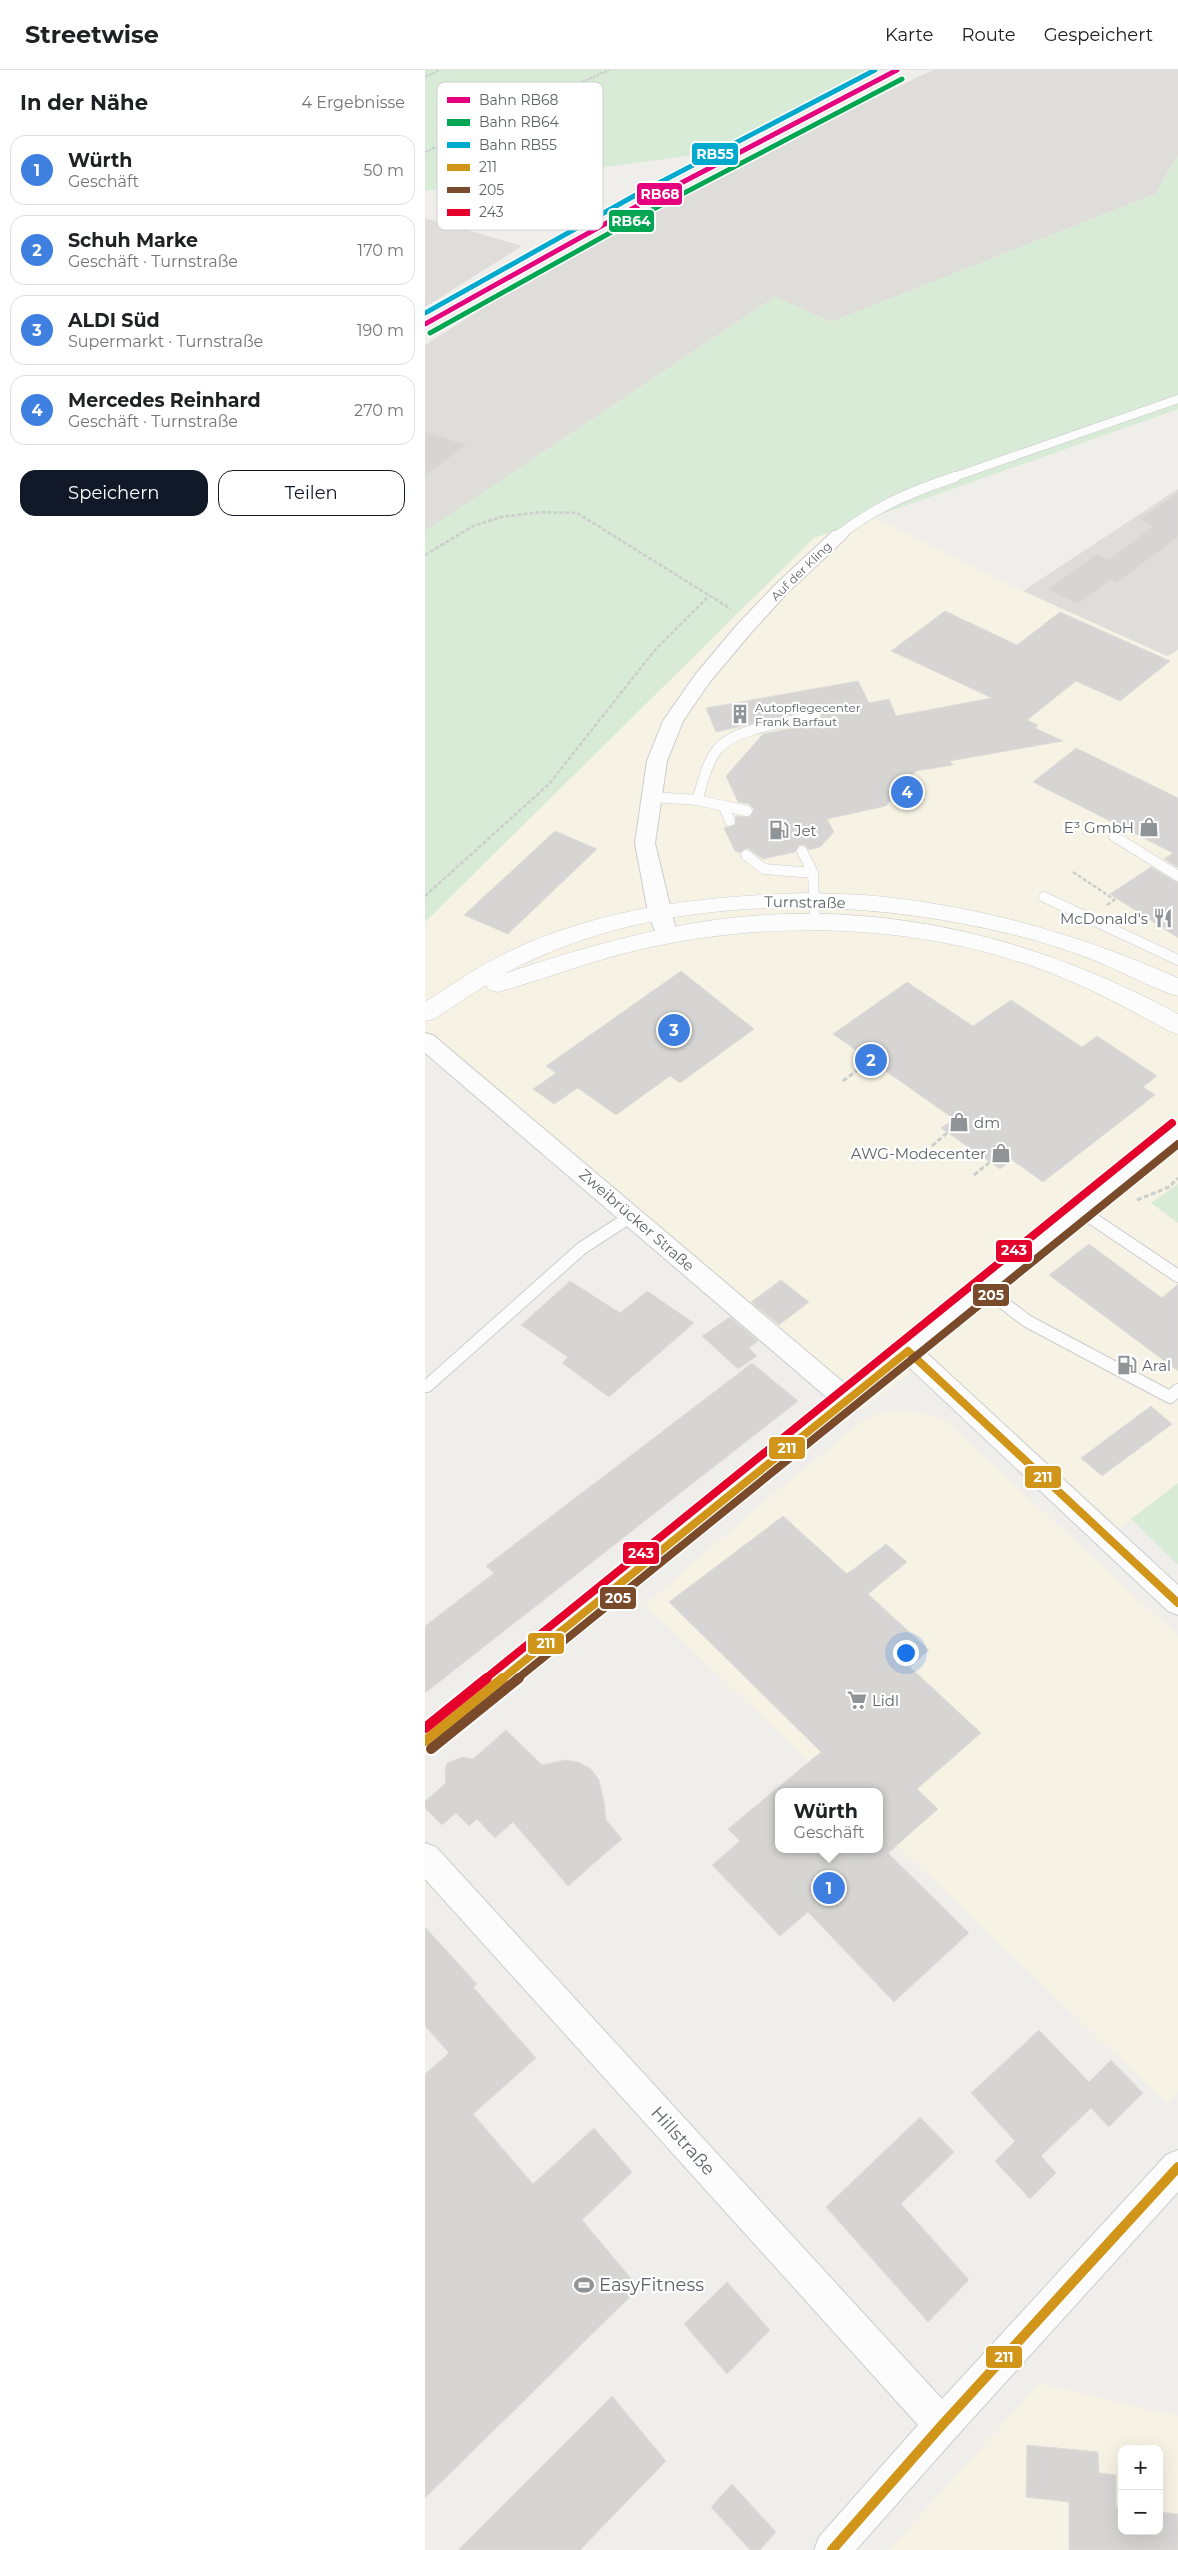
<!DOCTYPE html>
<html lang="de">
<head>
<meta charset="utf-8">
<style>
  :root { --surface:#fff; --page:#f6f6f6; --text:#202124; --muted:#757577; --line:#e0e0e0; --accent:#111827 }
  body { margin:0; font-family:Montserrat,sans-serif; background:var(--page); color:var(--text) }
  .controls { position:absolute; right:15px; bottom:15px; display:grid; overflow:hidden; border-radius:10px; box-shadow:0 5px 20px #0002 }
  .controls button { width:45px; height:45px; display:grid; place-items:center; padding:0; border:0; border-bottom:1px solid var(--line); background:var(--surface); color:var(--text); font:25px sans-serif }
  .you { position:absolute; left:480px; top:1582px; width:18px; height:18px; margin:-12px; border:4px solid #fff; border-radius:50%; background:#1a73e8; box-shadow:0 0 0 8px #1a73e833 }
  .badge { display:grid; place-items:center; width:32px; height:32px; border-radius:50%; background:var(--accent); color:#fff; font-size:16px; font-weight:700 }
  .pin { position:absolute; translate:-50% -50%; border:2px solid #fff; box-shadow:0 1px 5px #0006 }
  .popup { position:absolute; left:350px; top:1718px; width:108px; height:65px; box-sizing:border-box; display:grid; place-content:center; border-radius:10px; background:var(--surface); filter:drop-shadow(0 1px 4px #0005); font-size:16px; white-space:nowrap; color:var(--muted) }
  .popup b { font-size:19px; color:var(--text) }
  .popup::after { content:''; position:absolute; left:50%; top:100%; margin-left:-10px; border:10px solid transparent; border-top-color:var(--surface) }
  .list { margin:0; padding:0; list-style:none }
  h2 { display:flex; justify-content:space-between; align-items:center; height:65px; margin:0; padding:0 20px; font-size:21px }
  h2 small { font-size:16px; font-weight:400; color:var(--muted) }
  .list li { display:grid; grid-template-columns:32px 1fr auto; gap:15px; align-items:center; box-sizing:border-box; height:70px; margin:0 10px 10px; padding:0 10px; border:1px solid var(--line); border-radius:15px }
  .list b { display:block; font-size:19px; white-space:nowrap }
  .list p { margin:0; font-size:16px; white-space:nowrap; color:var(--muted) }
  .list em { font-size:16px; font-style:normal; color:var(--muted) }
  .actions { display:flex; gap:10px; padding:15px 20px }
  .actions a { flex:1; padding:11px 0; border:1px solid var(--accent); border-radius:15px; text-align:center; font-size:18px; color:var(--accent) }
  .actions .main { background:var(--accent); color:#fff }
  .map { position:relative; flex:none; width:753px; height:2480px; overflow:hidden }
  header { display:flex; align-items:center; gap:30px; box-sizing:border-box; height:70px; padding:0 25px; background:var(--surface); border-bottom:1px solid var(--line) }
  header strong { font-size:24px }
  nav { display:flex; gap:28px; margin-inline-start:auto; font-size:18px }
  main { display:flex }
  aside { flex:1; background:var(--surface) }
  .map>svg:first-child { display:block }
</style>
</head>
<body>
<header>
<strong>Streetwise</strong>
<nav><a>Karte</a><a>Route</a><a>Gespeichert</a></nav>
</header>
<main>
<aside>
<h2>In der Nähe<small>4 Ergebnisse</small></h2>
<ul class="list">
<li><span class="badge" style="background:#3f7fe0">1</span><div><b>Würth</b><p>Geschäft</p></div><em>50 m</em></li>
<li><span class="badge" style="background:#3f7fe0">2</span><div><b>Schuh Marke</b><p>Geschäft · Turnstraße</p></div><em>170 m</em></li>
<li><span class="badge" style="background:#3f7fe0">3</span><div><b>ALDI Süd</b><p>Supermarkt · Turnstraße</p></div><em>190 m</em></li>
<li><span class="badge" style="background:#3f7fe0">4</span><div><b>Mercedes Reinhard</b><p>Geschäft · Turnstraße</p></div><em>270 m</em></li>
</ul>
<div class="actions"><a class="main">Speichern</a><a>Teilen</a></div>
</aside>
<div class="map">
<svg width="753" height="2480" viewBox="0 0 753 2480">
  <rect width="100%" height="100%" fill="#efeeea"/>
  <!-- commercial -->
  <path fill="#f7f3e4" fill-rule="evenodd" d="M 448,447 L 598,521 L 742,586 L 753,580 L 753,1114 L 727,1134 L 753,1153 L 753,1413 L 674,1474 L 486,1302 L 436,1340 L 0,964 L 0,852 L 389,468 Z
    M 479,1340 L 518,1349 L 753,1566 L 753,2022 L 741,2033 L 454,1758 L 454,1722 L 416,1722 L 220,1535 L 341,1430 L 439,1350 L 457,1343 Z
    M 614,2314 L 753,2346 L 753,2480 L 464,2480 ZM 697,2379 L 734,2379 L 734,2461 L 697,2461 Z"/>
  <!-- industrial -->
  <path fill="#dfddda" d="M 508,0 L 753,0 L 753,85 L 730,124 L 406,252 L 350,227 L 0,461 L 0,275 L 103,209 L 381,60 Z
    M 0,148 L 97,176 L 0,237 Z
    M 753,419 L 753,580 L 742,586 L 598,521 Z"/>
  <!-- green -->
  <path fill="#d8ebd6" d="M 0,0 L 449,0 L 307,80 L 0,121 Z
    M 753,85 L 753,339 L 389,468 L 0,852 L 0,461 L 350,227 L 406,252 L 730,124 Z
    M 753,1114 L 753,1153 L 726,1133 Z
    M 753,1413 L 753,1495 L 706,1449 Z"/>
  <!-- building -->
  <path fill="#d6d5d3" stroke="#deddd9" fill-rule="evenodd" d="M 0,361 L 42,375 L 0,406 Z
    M 753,422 L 753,467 L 692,513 L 685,510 L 653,534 L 622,520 L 671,484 L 684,489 L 728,456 L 714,450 Z
    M 520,541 L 592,575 L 635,542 L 745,591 L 695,631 L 651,611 L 602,650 L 613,655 L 610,658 L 638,671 L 525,691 L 528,695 L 491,701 L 461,736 L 402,749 L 409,762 L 395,777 L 384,780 L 380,775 L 374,775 L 370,782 L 338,789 L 322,778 L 315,783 L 310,781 L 299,758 L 310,755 L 311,746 L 325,747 L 329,739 L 324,734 L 313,732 L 301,706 L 338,664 L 392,653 L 396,649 L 397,644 L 389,639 L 291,662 L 281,638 L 433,611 L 444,633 L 464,629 L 471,646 L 567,628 L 466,581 Z
    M 651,678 L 753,728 L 753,798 L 739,789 L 748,783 L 608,712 Z
    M 130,761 L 172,779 L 83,864 L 39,845 Z
    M 726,797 L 753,813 L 753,868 L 685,824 Z
    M 256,901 L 329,959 L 255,1013 L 245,1006 L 191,1045 L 153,1018 L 129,1034 L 108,1019 L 131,1003 L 121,996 Z
    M 482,912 L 548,956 L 586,930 L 657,977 L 672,966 L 732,1006 L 718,1017 L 730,1025 L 618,1112 L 587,1090 L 575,1099 L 516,1058 L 529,1049 L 408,964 Z
    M 664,1174 L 737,1228 L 753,1214 L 753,1301 L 624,1205 Z
    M 356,1210 L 384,1232 L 354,1255 L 326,1232 Z
    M 145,1211 L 195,1243 L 222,1221 L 269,1253 L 184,1327 L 137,1293 L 143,1287 L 96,1255 Z
    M 305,1247 L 333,1271 L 324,1278 L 332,1286 L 313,1299 L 277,1266 Z
    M 327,1293 L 373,1331 L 0,1623 L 0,1556 L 69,1503 L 61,1496 Z
    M 726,1336 L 747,1354 L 677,1406 L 656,1388 Z
    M 358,1446 L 422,1504 L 461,1474 L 482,1492 L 443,1524 L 504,1580 L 485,1597 L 556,1663 L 492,1719 L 513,1739 L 463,1783 L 544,1863 L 469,1932 L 383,1842 L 355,1866 L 287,1795 L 315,1771 L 303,1759 L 396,1682 L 244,1532 ZM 354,1722 L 454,1722 L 454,1779 L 354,1779 Z
    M 81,1660 L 117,1695 L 141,1690 L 153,1692 L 166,1699 L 174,1710 L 179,1732 L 181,1750 L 197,1769 L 143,1816 L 88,1752 L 70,1768 L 52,1749 L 44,1756 L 31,1743 L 17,1755 L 0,1738 L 0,1731 L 21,1713 L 20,1700 L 22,1693 L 38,1687 L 48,1689 Z
    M 0,1857 L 52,1914 L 48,1917 L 111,1988 L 48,2044 L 108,2114 L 169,2058 L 207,2102 L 157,2150 L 214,2218 L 0,2428 L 0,2004 L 24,1983 L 0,1956 Z
    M 614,1960 L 664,2012 L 686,1990 L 718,2023 L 684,2057 L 666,2038 L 616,2086 L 631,2103 L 605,2129 L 570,2091 L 590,2071 L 546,2023 Z
    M 495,2047 L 529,2082 L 476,2134 L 544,2210 L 503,2252 L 401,2137 Z
    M 302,2212 L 345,2260 L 302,2304 L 259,2254 Z
    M 187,2326 L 241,2391 L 155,2480 L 33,2480 Z
    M 602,2375 L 673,2382 L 674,2403 L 691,2405 L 691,2437 L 697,2438 L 697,2461 L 734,2461 L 734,2442 L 753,2444 L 753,2480 L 644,2480 L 644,2432 L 601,2427 Z
    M 307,2414 L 351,2462 L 335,2480 L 325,2480 L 286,2437 Z"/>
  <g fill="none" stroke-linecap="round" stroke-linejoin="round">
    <defs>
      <path id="service-far2" d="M 526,408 L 753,329"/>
      <path id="service-far1" d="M 414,465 C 454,435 483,423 530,407
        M 228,727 L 272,730 L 322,741
        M 272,730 C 278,713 281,694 292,680 C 309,658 364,652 390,646
        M 299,737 L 305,751
        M 689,766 L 753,806
        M 377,781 L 388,803 L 390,852
        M 321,785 L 339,799 L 388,803
        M 619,827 L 753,890"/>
      <path id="service" d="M 656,1141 L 753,1206
        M 560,1219 L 602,1251 L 745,1327 L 753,1320
        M 2,1316 L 157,1178 L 208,1145"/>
      <path id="minor" d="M 414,460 L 420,461 L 423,465 L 420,469 L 362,523 L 325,564 L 284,613 L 258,651 L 242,691 L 230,773 L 252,865 L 249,870 L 241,872 L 233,870 L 223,842 L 210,773 L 222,691 L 238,651 L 270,605 L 311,556 L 350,515 L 408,461 Z
        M 0,963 L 8,965 L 431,1323 L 435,1330 L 431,1337 L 422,1340 L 413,1337 L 0,983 Z
        M 483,1271 L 492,1274 L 753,1515 L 753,1545 L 743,1541 L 474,1288 L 470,1281 L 474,1274 Z
        M 0,1773 L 11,1777 L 517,2329 L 741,2085 L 753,2080 L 753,2122 L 530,2368 L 431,2480 L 389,2480 L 394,2467 L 493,2355 L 0,1809 Z"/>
      <path id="tertiary" d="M 382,823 C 408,824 435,824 461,827 C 565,839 658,866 753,908 L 753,926 C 728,919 704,905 680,895 C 658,885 632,877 609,870 C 443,825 236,819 81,903 C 154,879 228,857 305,848 C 463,830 615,869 753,944 L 753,964 L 744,961 C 706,940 667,919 626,903 C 498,854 354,849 221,878 C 171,889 123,908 73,922 L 64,920 L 61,915 L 9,949 L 0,951 L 0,932 C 28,914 55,895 85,881 C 178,837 280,826 382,823 Z
        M 753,1052 L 753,1075 L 11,1681 L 0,1685 L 0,1652 L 744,1054 Z"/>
    </defs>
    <!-- service-far2 casing -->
    <use href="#service-far2" stroke="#cbcccc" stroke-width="9"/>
    <!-- service-far1 casing -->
    <use href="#service-far1" stroke="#cbcccc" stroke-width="11"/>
    <!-- service casing -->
    <use href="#service" stroke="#cbcccc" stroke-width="14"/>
    <!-- minor casing -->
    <use href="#minor" stroke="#cbcccc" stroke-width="2"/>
    <!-- tertiary casing -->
    <use href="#tertiary" stroke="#cbcccc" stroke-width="1"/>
    <!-- path-far2 -->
    <path stroke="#cacfcc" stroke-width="2" stroke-dasharray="3 1" stroke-linecap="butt" d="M 0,7 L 15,0
      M 0,82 L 184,0"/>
    <!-- path-far1 -->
    <path stroke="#cacfcc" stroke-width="2.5" stroke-dasharray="4 2" stroke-linecap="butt" d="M 0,485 L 48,456 L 76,447 L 117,442 L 152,443 L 306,539
      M 648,802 L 690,830
      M 0,826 L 124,714 L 230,580 L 285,525
      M 682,835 L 692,828"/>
    <!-- path -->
    <path stroke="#cacfcc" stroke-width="3" stroke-dasharray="5 2.5" stroke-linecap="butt" d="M 418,1011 L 446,990
      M 507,1076 L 523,1062
      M 549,1105 L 565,1092
      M 712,1130 L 744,1117 L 753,1108"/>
    <!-- service-far2 -->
    <use href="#service-far2" stroke="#fdfcfc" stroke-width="8"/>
    <!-- service-far1 -->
    <use href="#service-far1" stroke="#fdfcfc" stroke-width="10"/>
    <!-- service -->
    <use href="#service" stroke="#fdfcfc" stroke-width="12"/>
    <!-- minor -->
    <use href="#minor" fill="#fdfcfc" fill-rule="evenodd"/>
    <!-- tertiary -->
    <use href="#tertiary" fill="#fdfcfc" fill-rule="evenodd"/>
    <defs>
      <path id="bus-1-far1" d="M 483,1281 L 753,1533
        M 77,1609 L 483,1281"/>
      <path id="bus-1" d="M 0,1671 L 78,1608
        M 407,2480 L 517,2355 L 753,2097"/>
      <path id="bus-2-far1" d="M 92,1609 L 753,1074"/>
      <path id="bus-2" d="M 6,1679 L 94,1608"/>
      <path id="bus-3-far1" d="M 60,1609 L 747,1053"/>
      <path id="bus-3" d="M 0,1658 L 62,1608"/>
    </defs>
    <!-- bus-1-far1 casing -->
    <use href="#bus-1-far1" stroke="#fff" stroke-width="11"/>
    <!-- bus-1 casing -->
    <use href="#bus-1" stroke="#fff" stroke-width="14"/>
    <!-- bus-2-far1 casing -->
    <use href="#bus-2-far1" stroke="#fff" stroke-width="11"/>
    <!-- bus-2 casing -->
    <use href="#bus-2" stroke="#fff" stroke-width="14"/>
    <!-- bus-3-far1 casing -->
    <use href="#bus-3-far1" stroke="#fff" stroke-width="11"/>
    <!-- bus-3 casing -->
    <use href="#bus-3" stroke="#fff" stroke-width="14"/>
    <!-- bus-1-far1 -->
    <use href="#bus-1-far1" stroke="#d1951a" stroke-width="8"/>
    <!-- bus-1 -->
    <use href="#bus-1" stroke="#d1951a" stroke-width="10"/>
    <!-- bus-2-far1 -->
    <use href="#bus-2-far1" stroke="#7a4b2a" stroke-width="8"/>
    <!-- bus-2 -->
    <use href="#bus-2" stroke="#7a4b2a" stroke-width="10"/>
    <!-- bus-3-far1 -->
    <use href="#bus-3-far1" stroke="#e4002b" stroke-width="8"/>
    <!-- bus-3 -->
    <use href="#bus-3" stroke="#e4002b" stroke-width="10"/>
    <defs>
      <path id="rail-1" d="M 0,254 L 214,135 L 472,0"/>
      <path id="rail-2" d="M 5,263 L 219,144 L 477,9"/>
      <path id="rail-3" d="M 0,243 L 209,126 L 450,0"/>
    </defs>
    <!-- rail-1 casing -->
    <use href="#rail-1" stroke="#fff" stroke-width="8"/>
    <!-- rail-2 casing -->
    <use href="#rail-2" stroke="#fff" stroke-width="8"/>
    <!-- rail-3 casing -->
    <use href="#rail-3" stroke="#fff" stroke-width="8"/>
    <!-- rail-1 -->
    <use href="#rail-1" stroke="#e5007d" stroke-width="5"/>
    <!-- rail-2 -->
    <use href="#rail-2" stroke="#00a651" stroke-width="5"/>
    <!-- rail-3 -->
    <use href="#rail-3" stroke="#00a9ce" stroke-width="5"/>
  </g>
  <!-- icons -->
  <defs>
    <symbol id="building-bare" viewBox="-9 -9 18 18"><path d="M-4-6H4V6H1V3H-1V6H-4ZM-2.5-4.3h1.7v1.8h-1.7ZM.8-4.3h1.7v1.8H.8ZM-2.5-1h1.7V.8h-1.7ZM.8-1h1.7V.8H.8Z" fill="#919496" stroke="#fff" stroke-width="2.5" paint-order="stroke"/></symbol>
    <symbol id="shop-bare" viewBox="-9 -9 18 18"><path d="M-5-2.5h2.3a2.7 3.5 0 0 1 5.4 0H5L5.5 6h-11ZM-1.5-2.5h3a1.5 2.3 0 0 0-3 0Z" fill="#919496" stroke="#fff" stroke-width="2.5" paint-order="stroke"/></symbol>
    <symbol id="fuel-bare" viewBox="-9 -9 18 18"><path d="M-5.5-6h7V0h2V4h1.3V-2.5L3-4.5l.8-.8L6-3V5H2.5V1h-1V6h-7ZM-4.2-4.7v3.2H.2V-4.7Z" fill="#919496" stroke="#fff" stroke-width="2.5" paint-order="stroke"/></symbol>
    <symbol id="restaurant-bare" viewBox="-9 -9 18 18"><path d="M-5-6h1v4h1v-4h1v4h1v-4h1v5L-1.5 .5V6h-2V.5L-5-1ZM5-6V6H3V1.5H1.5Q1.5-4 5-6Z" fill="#919496" stroke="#fff" stroke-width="2.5" paint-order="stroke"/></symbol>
    <symbol id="supermarket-bare" viewBox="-9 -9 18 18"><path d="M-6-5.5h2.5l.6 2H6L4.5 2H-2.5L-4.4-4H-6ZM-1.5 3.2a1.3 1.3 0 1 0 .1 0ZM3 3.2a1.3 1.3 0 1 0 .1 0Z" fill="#919496" stroke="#fff" stroke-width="2.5" paint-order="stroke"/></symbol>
    <symbol id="stadium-bare" viewBox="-9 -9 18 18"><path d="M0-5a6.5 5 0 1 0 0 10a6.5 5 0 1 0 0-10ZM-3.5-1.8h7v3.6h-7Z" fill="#919496" stroke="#fff" stroke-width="2.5" paint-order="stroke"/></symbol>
  </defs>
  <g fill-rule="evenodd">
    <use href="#building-bare" x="301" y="630" width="28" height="28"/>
    <use href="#shop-bare" x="710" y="743" width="28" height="28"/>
    <use href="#fuel-bare" x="340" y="746" width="28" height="28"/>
    <use href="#restaurant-bare" x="724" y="834" width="28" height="28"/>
    <use href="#shop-bare" x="520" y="1038" width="28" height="28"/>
    <use href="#shop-bare" x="562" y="1069" width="28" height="28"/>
    <use href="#fuel-bare" x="688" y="1281" width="28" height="28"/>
    <use href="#supermarket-bare" x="418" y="1616" width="28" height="28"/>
    <use href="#stadium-bare" x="145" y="2201" width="28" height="28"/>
  </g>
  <g text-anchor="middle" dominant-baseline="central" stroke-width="4.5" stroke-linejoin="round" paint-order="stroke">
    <!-- far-street labels -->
    <g font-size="12" fill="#5f6368" stroke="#fff">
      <text transform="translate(376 501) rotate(-44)">Auf der Kling</text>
    </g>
    <!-- far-poi labels -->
    <g font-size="12" fill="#5f6368" stroke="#fff" text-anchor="start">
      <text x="330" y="637">Autopflegecenter<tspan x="330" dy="14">Frank Barfaut</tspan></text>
    </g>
    <!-- poi labels -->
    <g font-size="15" fill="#5f6368" stroke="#fff" text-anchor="start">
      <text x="709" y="757" text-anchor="end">E³ GmbH</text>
      <text x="369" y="760">Jet</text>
      <text x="723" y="848" text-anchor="end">McDonald's</text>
      <text x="549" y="1052">dm</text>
      <text x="561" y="1083" text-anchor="end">AWG-Modecenter</text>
      <text x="717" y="1295">Aral</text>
      <text x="447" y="1630">Lidl</text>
    </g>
    <!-- street labels -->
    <g font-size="15" fill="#5f6368" stroke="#fff">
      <text transform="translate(380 832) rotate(1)">Turnstraße</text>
      <text transform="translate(212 1150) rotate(41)">Zweibrücker Straße</text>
    </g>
    <!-- near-street labels -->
    <g font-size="18" fill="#5f6368" stroke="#fff">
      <text transform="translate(258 2071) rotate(48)">Hillstraße</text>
    </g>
    <!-- near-poi labels -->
    <g font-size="18" fill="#5f6368" stroke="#fff" text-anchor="start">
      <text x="174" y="2215">EasyFitness</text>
    </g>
  </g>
  <!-- legend -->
  <rect x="12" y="12" width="166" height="148" rx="8" fill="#fff" stroke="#cfd0d2" stroke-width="1"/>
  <rect x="22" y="27" width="23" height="6" fill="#e5007d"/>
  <rect x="22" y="49" width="23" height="7" fill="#00a651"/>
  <rect x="22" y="72" width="23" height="6" fill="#00a9ce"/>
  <rect x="22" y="94" width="23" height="7" fill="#d1951a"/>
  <rect x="22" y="117" width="23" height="6" fill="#7a4b2a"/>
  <rect x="22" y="139" width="23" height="7" fill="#e4002b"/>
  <g font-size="14" fill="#5f6368">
    <text x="54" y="35">Bahn RB68</text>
    <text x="54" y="57">Bahn RB64</text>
    <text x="54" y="80">Bahn RB55</text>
    <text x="54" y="102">211</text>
    <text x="54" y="125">205</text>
    <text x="54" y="147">243</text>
  </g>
  <g stroke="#fff" stroke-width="2">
    <rect x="266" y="72" width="48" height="24" rx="5" fill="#00a9ce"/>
    <rect x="211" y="112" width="47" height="24" rx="5" fill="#e5007d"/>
    <rect x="183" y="139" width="47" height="24" rx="5" fill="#00a651"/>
    <rect x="570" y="1169" width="38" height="24" rx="5" fill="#e4002b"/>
    <rect x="547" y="1213" width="38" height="24" rx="5" fill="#7a4b2a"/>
    <rect x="343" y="1366" width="38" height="24" rx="5" fill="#d1951a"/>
    <rect x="599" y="1395" width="38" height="24" rx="5" fill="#d1951a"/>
    <rect x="197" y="1471" width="38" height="24" rx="5" fill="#e4002b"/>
    <rect x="174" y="1516" width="38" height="24" rx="5" fill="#7a4b2a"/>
    <rect x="102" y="1562" width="38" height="23" rx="5" fill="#d1951a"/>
    <rect x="560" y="2275" width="38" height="24" rx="5" fill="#d1951a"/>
  </g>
  <g font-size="14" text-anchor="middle" font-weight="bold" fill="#fff">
    <text x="290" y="89">RB55</text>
    <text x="235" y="129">RB68</text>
    <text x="206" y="156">RB64</text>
    <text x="589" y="1185">243</text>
    <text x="566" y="1230">205</text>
    <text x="362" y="1383">211</text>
    <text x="618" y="1412">211</text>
    <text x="216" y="1488">243</text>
    <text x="193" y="1533">205</text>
    <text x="121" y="1578">211</text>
    <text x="579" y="2292">211</text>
  </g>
</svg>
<div class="controls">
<button>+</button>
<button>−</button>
</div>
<div class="you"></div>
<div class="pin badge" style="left:404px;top:1818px;background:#3f7fe0">1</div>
<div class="popup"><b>Würth</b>Geschäft</div>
<div class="pin badge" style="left:446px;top:990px;background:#3f7fe0">2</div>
<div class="pin badge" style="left:249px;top:960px;background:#3f7fe0">3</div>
<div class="pin badge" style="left:482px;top:722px;background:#3f7fe0">4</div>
</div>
</main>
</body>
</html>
